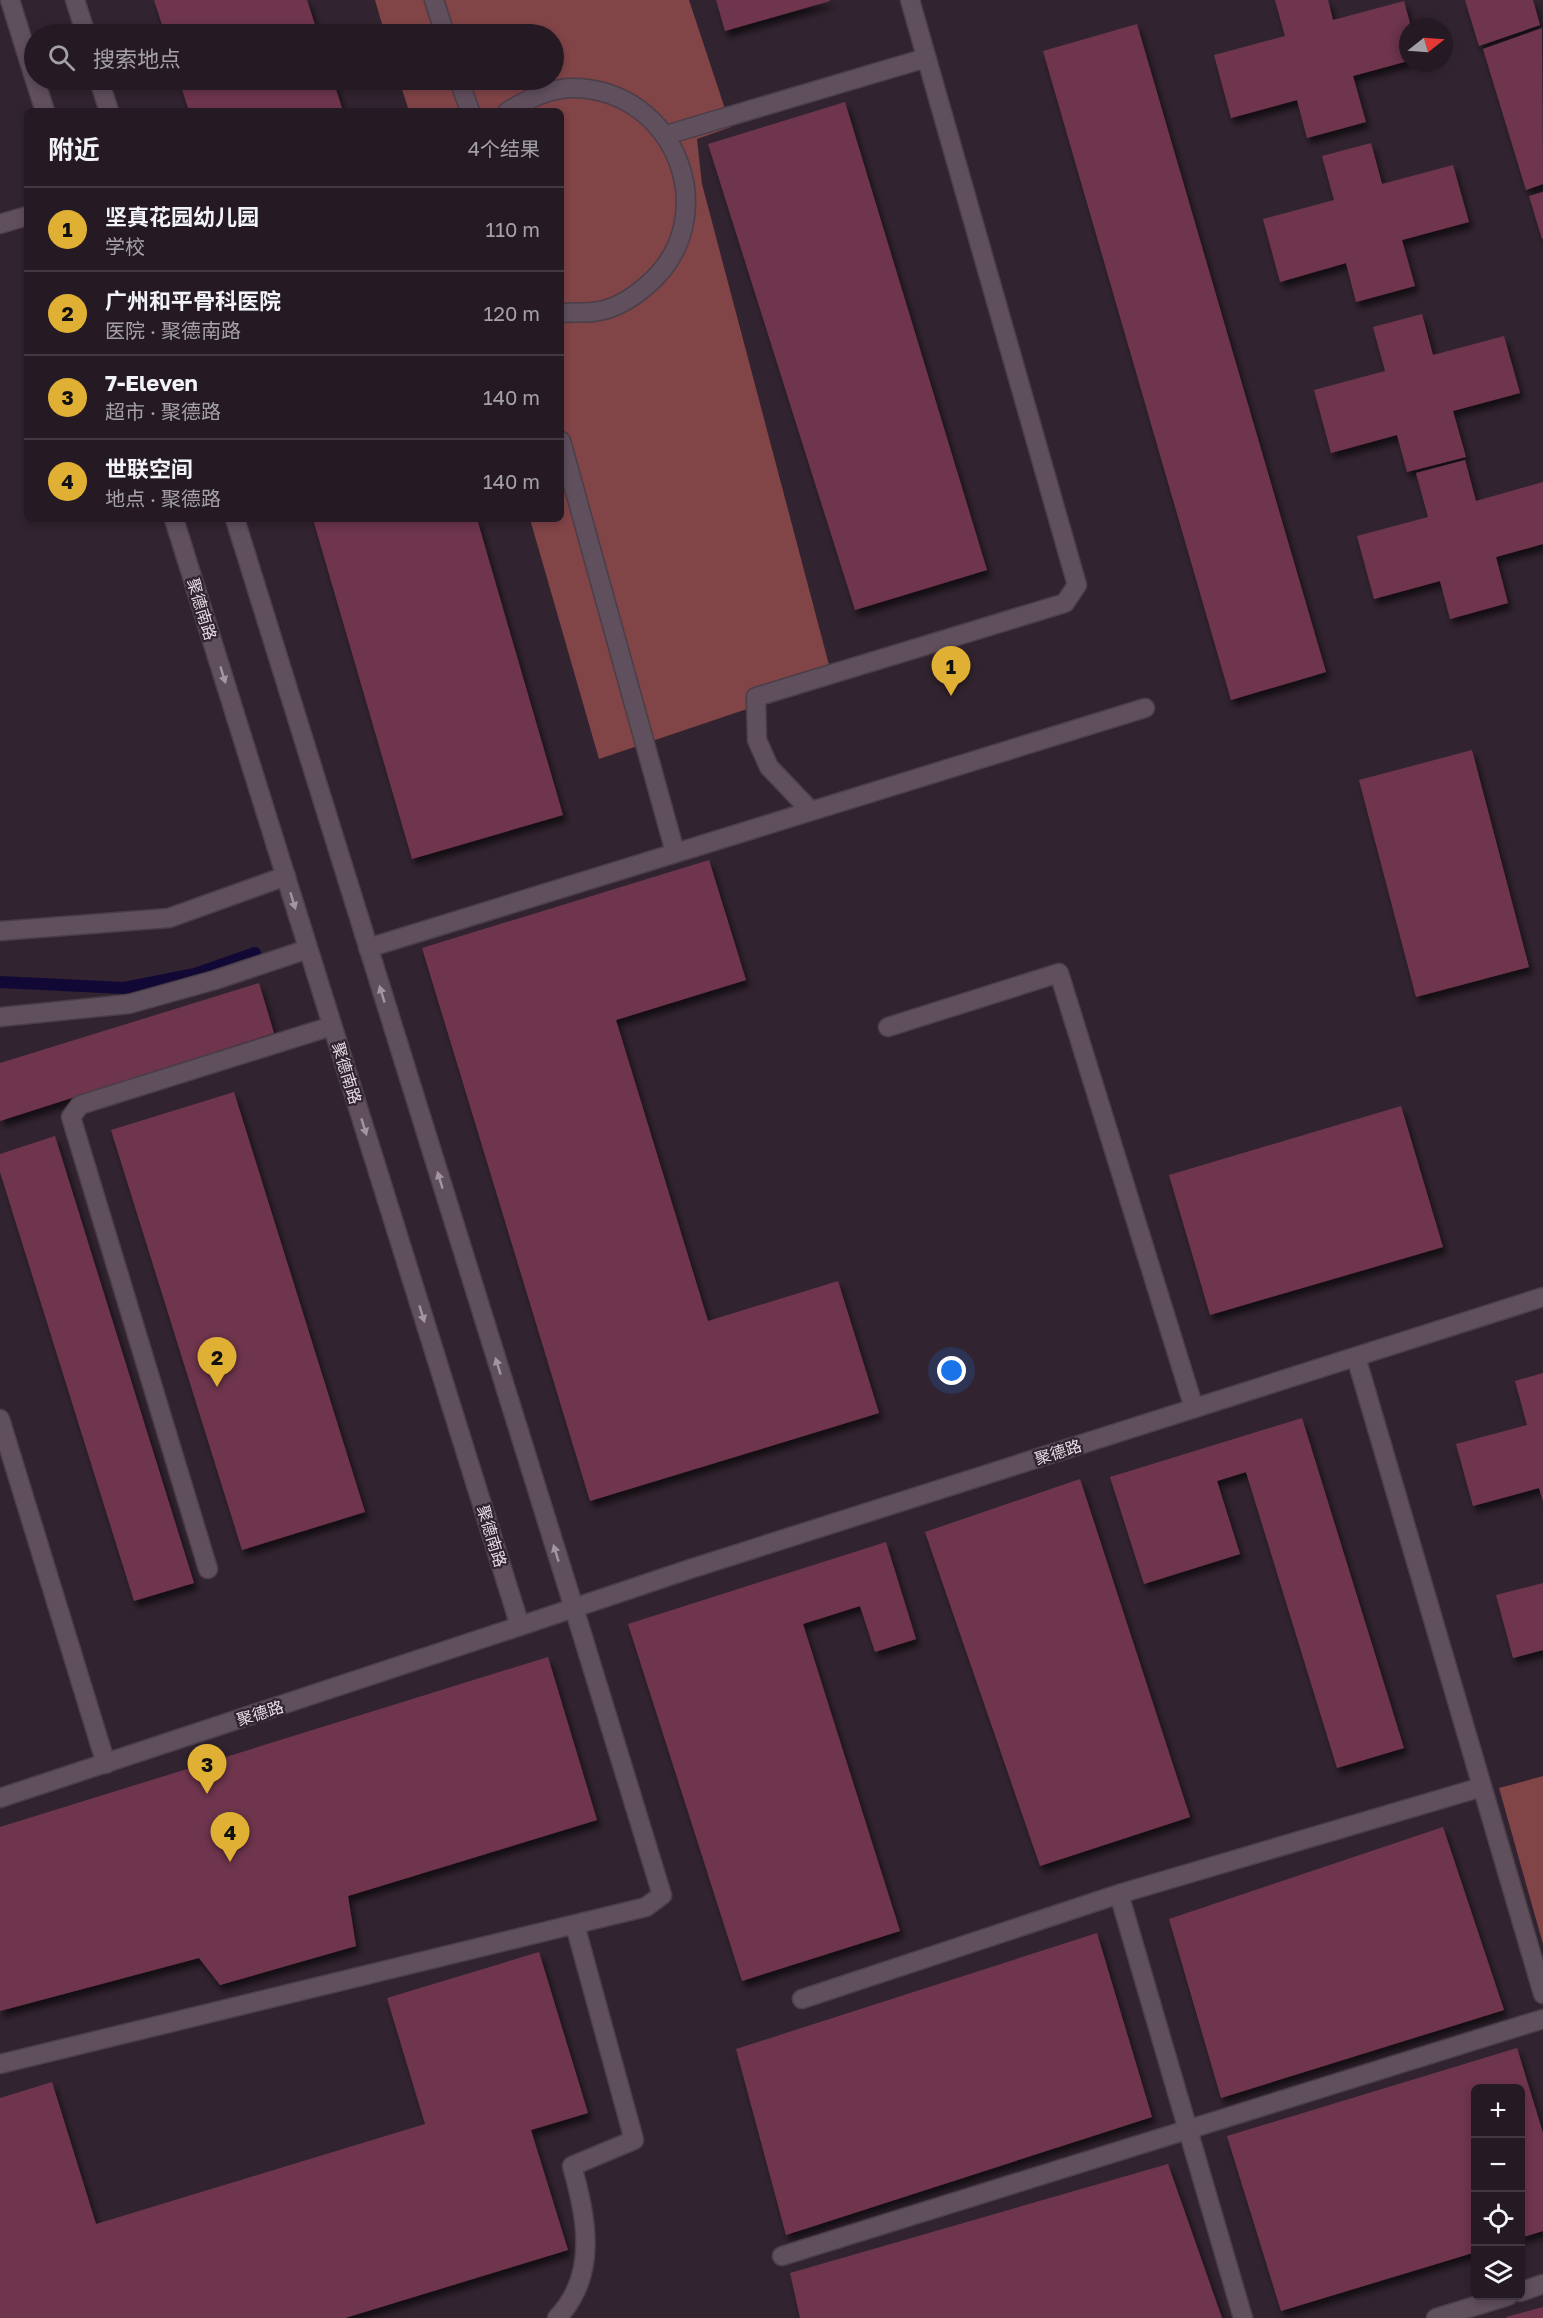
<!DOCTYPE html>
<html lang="zh">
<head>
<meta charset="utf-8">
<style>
  :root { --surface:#251a23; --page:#2d232b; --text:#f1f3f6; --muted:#a3a1a6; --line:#423841; --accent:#e0b034 }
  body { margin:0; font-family:"Golos Text","Noto Sans SC",sans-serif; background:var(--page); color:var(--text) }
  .controls { position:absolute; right:18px; bottom:18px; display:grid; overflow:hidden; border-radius:9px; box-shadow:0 3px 9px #0003 }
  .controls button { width:54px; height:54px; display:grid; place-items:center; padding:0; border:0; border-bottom:2px solid var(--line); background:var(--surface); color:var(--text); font:30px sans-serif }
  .compass { position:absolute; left:1399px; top:18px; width:54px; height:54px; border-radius:50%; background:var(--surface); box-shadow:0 3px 9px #0003; rotate:73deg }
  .you { position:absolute; left:952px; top:1371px; width:21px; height:21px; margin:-15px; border:4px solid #fff; border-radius:50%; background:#1a73e8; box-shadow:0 0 0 9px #1a73e833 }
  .badge { display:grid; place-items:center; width:39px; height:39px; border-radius:50%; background:var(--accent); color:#111; font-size:20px; font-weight:700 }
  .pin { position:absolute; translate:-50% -50px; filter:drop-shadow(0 2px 3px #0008) }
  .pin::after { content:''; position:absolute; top:32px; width:21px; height:18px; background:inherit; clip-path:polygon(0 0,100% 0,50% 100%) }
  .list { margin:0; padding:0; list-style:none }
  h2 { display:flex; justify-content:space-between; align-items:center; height:78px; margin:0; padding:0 24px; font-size:26px }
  h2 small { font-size:20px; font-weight:400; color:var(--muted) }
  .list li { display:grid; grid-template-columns:39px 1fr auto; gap:18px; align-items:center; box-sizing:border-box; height:84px; padding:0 24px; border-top:2px solid var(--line) }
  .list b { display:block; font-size:22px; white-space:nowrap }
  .list p { margin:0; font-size:20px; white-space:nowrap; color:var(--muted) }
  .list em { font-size:20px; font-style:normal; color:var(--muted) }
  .icon { flex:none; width:33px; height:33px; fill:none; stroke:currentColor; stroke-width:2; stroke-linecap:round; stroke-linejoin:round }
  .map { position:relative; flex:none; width:1543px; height:2318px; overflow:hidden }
  .search { position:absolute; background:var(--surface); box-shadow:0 3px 9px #0003; left:24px; top:24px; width:540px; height:66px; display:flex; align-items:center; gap:15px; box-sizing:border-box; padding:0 21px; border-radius:33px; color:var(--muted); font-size:22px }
  .panel { position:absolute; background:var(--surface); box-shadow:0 3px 9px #0003; left:24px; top:108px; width:540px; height:414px; border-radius:9px }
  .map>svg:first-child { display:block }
</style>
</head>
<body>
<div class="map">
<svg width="1543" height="2318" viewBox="0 0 1543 2318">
  <defs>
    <filter id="shadow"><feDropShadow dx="3.5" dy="6" stdDeviation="3" flood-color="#0009"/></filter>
  </defs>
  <rect width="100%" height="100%" fill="#31232f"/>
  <!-- forest -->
  <path fill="#814447" d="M 375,0 L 689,0 L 731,127 L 697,139 L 702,184 L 833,680 L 599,759 L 530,519 L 561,519 L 561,111 L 409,111 L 399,80 L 554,80 L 554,34 L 385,34 Z
    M 1543,1776 L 1543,1944 L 1499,1788 Z"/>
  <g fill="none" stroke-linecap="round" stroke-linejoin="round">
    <!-- stream -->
    <path stroke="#120836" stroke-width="12" d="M 0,982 L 124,988 L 195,974 L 255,953"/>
  </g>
  <!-- building -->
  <path fill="#6e364e" filter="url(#shadow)" d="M 154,0 L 307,0 L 318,34 L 165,34 Z
    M 716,0 L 830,0 L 830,1 L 725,31 Z
    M 1275,0 L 1328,0 L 1333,20 L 1404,1 L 1411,27 L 1408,27 L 1408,61 L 1353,76 L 1366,122 L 1307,138 L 1297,100 L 1231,118 L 1214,55 L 1285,36 Z
    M 1465,0 L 1533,0 L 1540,25 L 1479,46 Z
    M 1137,24 L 1326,672 L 1231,700 L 1043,51 Z
    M 1542,28 L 1543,184 L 1526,190 L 1483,49 Z
    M 179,80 L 333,80 L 343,111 L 189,111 Z
    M 845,102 L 987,570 L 855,610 L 708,144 Z
    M 1371,143 L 1382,184 L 1453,165 L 1469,222 L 1402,240 L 1415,286 L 1356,302 L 1346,263 L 1280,282 L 1263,219 L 1334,200 L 1322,156 Z
    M 1543,192 L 1543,239 L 1542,239 L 1529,196 Z
    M 1422,314 L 1433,355 L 1504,336 L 1520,393 L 1453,411 L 1466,457 L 1407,472 L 1397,435 L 1331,453 L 1314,390 L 1385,371 L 1373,327 Z
    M 1465,460 L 1476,501 L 1543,482 L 1543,544 L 1496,557 L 1508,603 L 1450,619 L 1440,581 L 1374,599 L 1357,536 L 1428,517 L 1416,473 Z
    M 313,519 L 477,519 L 563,815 L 412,859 Z
    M 1472,750 L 1529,967 L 1416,997 L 1359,780 Z
    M 709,860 L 746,980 L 616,1020 L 708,1321 L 838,1281 L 879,1413 L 590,1501 L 422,948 Z
    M 259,983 L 274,1033 L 0,1121 L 0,1063 Z
    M 234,1092 L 365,1512 L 242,1550 L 111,1130 Z
    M 1401,1106 L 1443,1247 L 1210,1315 L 1169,1175 Z
    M 55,1136 L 194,1583 L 134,1601 L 0,1172 L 0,1154 Z
    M 1543,1373 L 1543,1502 L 1539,1488 L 1473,1506 L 1456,1444 L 1527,1425 L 1515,1381 Z
    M 1302,1418 L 1404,1748 L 1337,1768 L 1246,1472 L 1217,1481 L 1240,1554 L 1144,1584 L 1110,1477 Z
    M 1080,1479 L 1190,1817 L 1040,1866 L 925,1532 Z
    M 886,1542 L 916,1639 L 875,1652 L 860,1606 L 803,1624 L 900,1931 L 742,1981 L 628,1624 Z
    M 1543,1583 L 1543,1650 L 1513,1658 L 1496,1595 Z
    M 548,1657 L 597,1820 L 348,1896 L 356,1946 L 220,1985 L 199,1958 L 0,2011 L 0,1827 Z
    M 1443,1827 L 1504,2010 L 1221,2098 L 1169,1919 Z
    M 1097,1933 L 1152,2117 L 786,2235 L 736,2049 Z
    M 539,1952 L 588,2113 L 531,2130 L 568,2250 L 345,2318 L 0,2318 L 0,2098 L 52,2082 L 96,2224 L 425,2124 L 387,1998 Z
    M 1517,2048 L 1543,2133 L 1543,2231 L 1520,2238 L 1520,2088 L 1476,2088 L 1476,2252 L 1281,2311 L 1227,2136 Z
    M 1168,2164 L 1222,2318 L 800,2318 L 790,2273 Z
    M 1543,2307 L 1543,2318 L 1507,2318 L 1506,2317 Z"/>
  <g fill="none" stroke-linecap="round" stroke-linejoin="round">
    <defs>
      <path id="lane" d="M 434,0 L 445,34
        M 459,80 L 470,111
        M 508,111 C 527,100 549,88 572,88 C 677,88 727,220 645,287 C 631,299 612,310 593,312 C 582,313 571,312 561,313
        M 666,135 L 926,58
        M 0,224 L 27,216
        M 561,441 L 675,852
        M 810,810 L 769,767 L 757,740 L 756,697 L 1065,603 L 1077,585 L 910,0
        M 0,931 L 169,918 L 286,876
        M 368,948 L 1145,708
        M 0,1017 L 129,1004 L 215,980 L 308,949
        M 888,1027 L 1059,973 L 1194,1408
        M 1356,1357 L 1543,1994
        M 0,1419 L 106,1764
        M 208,1569 L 71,1117 L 80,1105 L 332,1026
        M 1119,1894 L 1243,2318
        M 802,1999 L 1119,1894 L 1482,1787
        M 0,2064 L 646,1907 L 662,1895 L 574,1608
        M 782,2256 L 1543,2019
        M 1520,2292 L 1543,2284
        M 557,2318 C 599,2274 586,2217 572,2166 L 634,2140 L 575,1925
        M 1436,2318 L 1508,2296"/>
      <path id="street" d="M 0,1798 L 520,1626"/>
      <path id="secondary" d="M 10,0 L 34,77
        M 75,0 L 86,34
        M 35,80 L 45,111
        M 99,80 L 109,111
        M 174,519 L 520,1626 L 690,1569 L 1543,1297
        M 235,519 L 574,1608"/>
    </defs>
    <!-- lane casing -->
    <use href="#lane" stroke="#4a3e48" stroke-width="21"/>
    <!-- street casing -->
    <use href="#street" stroke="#4a3e48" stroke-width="21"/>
    <!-- secondary casing -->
    <use href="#secondary" stroke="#4a3e48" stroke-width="21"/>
    <!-- lane -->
    <use href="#lane" stroke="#604f5d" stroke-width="18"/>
    <!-- street -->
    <use href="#street" stroke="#604f5d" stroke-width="18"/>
    <!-- secondary -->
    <use href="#secondary" stroke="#604f5d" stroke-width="18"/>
  </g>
  <!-- one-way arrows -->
  <defs><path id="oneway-solid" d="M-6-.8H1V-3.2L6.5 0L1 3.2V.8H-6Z" transform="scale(1.5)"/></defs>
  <g fill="#a396a0">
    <use href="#oneway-solid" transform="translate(223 675) rotate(73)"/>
    <use href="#oneway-solid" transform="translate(293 901) rotate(73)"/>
    <use href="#oneway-solid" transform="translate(382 994) rotate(-107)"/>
    <use href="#oneway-solid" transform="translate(364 1127) rotate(73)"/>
    <use href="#oneway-solid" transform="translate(440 1180) rotate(-107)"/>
    <use href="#oneway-solid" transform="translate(422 1314) rotate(73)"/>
    <use href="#oneway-solid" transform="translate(498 1366) rotate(-107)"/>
    <use href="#oneway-solid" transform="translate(556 1553) rotate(-107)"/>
  </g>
  <g text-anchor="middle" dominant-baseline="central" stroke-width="4.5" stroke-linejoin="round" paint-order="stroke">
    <!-- street labels -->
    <g font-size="16" fill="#e6dce4" stroke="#31232f">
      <text transform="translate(202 609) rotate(73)">聚德南路</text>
      <text transform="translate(347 1073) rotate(73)">聚德南路</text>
      <text transform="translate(1058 1452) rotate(-18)">聚德路</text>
      <text transform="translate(492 1536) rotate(73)">聚德南路</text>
      <text transform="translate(260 1713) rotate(-18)">聚德路</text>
    </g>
  </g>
</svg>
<div class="controls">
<button>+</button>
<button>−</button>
<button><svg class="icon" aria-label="locate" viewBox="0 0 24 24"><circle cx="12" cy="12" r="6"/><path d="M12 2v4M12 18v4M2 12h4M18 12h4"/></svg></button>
<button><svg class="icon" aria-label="layers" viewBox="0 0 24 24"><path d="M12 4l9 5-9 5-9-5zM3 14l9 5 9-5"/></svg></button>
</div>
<svg class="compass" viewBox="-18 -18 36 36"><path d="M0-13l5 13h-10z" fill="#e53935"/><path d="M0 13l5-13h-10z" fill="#a3a1a6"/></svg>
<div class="you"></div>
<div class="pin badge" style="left:951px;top:696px">1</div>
<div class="pin badge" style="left:217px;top:1387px">2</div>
<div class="pin badge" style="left:207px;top:1794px">3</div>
<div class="pin badge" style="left:230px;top:1862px">4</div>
<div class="search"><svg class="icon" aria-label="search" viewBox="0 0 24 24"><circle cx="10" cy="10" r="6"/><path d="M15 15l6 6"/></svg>搜索地点</div>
<section class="panel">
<h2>附近<small>4个结果</small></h2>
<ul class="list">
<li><span class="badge">1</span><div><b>坚真花园幼儿园</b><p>学校</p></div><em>110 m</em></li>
<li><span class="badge">2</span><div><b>广州和平骨科医院</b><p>医院 · 聚德南路</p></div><em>120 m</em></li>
<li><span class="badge">3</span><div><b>7-Eleven</b><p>超市 · 聚德路</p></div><em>140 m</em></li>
<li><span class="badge">4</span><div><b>世联空间</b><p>地点 · 聚德路</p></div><em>140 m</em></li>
</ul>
</section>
</div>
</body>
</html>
